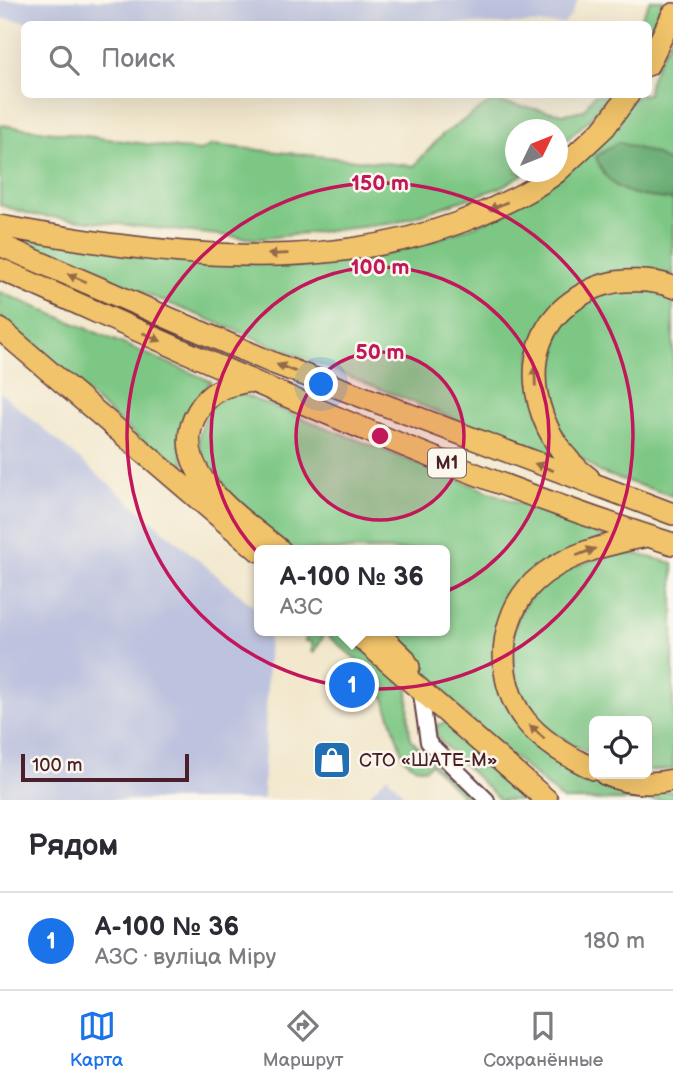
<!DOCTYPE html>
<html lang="ru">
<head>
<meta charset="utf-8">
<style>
  :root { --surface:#fff; --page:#f7f7f7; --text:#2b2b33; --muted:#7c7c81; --line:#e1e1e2; --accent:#1a73e8 }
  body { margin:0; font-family:"Balsamiq Sans",sans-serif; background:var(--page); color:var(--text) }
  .controls { position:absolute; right:21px; bottom:21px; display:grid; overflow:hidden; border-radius:10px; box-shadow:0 7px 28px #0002 }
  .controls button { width:63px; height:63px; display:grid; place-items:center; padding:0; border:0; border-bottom:2px solid var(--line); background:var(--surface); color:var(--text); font:35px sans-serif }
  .compass { position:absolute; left:505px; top:119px; width:63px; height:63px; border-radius:50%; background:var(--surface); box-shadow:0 7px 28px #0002; rotate:47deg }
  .scale { position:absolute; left:21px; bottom:18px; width:168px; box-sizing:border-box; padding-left:7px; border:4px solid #4a1f2b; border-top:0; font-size:19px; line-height:24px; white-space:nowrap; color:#4a1f2b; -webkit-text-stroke:5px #fbf7ec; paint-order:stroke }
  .you { position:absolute; left:322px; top:385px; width:24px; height:24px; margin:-18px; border:5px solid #fff; border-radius:50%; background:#1a73e8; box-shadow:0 0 0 10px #1a73e833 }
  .badge { display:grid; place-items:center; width:46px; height:46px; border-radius:50%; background:var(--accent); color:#fff; font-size:23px; font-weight:700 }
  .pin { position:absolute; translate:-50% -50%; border:4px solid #fff; box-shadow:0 2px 7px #0006 }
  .popup { position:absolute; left:254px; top:545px; width:196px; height:91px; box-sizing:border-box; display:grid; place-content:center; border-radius:10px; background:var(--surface); filter:drop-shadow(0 2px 5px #0005); font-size:23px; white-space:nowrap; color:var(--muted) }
  .popup b { font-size:26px; color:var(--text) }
  .popup::after { content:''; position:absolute; left:50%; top:100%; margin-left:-14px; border:14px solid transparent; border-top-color:var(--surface) }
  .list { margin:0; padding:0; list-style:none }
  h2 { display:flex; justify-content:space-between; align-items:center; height:91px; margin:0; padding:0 28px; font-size:30px }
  h2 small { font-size:23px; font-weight:400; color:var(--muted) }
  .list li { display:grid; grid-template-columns:46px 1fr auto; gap:21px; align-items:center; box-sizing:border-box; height:98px; padding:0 28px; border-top:2px solid var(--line) }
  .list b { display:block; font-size:26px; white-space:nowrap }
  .list p { margin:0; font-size:23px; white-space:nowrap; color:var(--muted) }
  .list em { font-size:23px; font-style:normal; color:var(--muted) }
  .icon { flex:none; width:38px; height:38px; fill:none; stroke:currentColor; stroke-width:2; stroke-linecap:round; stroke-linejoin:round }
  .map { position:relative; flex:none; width:673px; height:800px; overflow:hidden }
  .search { position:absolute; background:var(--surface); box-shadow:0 7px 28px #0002; left:21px; right:21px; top:21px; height:77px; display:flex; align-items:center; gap:18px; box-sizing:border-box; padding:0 24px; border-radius:10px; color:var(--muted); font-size:26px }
  .sheet { height:189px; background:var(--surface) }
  nav { display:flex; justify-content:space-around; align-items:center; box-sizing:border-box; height:98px; border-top:2px solid var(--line); background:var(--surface); font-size:19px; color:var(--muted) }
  nav a { display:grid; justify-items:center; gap:4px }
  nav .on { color:var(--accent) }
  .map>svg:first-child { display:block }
</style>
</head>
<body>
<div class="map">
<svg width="673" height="800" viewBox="0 0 673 800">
  <rect width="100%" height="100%" fill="#fbf7ec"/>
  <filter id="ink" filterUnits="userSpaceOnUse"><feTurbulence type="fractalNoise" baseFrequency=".0143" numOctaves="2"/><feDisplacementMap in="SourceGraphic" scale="14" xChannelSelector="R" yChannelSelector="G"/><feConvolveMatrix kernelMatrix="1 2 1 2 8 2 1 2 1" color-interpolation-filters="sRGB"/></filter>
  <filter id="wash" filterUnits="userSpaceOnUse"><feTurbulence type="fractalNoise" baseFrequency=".00686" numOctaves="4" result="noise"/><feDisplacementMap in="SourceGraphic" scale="28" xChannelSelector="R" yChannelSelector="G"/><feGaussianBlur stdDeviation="1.57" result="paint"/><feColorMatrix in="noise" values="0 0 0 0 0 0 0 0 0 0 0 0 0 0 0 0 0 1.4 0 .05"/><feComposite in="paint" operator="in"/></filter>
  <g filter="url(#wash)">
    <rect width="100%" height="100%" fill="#f2e7cc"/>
    <!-- industrial -->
    <path fill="#bdc3de" d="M 0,0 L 578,0 L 570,17 L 564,24 L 39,24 L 0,18 Z
      M 0,392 L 259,611 L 259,631 L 269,631 L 263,800 L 0,800 Z
      M 387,776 L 409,800 L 364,800 Z"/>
    <!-- green -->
    <path fill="#7dc784" stroke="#647358" stroke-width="2" d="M 650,0 L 663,0 L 649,32 L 648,24 L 638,24 Z
      M 673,34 L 673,276 C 649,269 622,267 599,278 C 588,283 541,341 530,354 L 561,462 L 10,239 L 0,231 L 338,260 L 394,252 L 443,237 L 489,220 L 638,95 L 648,94 C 649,73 664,53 673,34 Z
      M 594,95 L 608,95 L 589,120 L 558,147 L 558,130 L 516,130 L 516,172 L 526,172 L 499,188 L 395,223 L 257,239 L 33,215 L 0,205 L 0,125 L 200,151 L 212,145 L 414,166 L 442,135 L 492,101 L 564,114 L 584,110 Z
      M 628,287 L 673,296 L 673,496 L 599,472 L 572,450 L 555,422 L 543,390 L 543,360 L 568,311 L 598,293 Z
      M 0,292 L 211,381 C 201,392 183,432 182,447 C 181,460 188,474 192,485 L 0,317 Z
      M 229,394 L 241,394 L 604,537 L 535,572 L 499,673 L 570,766 L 599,781 L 650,792 L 673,791 L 673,800 L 563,800 L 427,682 L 410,654 L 388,631 L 445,631 L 445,550 L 292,550 L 221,491 L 204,467 L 198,438 L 210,405 Z
      M 612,553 L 636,554 L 673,563 L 673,769 L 647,771 L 647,721 L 594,721 L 594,755 C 572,745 549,733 532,714 C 514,694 506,635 520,612 C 524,604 541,584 548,579 C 559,570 597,559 612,553 Z
      M 308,631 L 341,631 L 403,682 L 408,688 C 409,702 407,725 411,738 C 413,746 463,790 473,800 L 466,800 L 431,764 L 425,769 L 415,767 L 404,759 L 377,677 L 325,633 L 314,653 L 312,651 L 312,642 L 305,641 Z
      M 446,722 L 534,800 L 500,800 L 440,741 L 435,732 L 437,725 Z"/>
    <!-- forest -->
    <path fill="#66ac72" stroke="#58664e" stroke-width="2" d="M 618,142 L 655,154 L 673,165 L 673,200 C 638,195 609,196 596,157 Z"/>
  </g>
  <g filter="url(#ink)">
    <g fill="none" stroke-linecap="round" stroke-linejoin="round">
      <defs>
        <path id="tertiary" d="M 420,687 L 428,742 L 487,800"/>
        <path id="motorway" d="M 648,65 L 673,14
          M 558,171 L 605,127 L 629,94
          M 0,226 C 158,255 331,279 483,213 C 509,201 534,190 557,172
          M 0,245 L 273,363 L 673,514
          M 0,269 C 221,367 442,471 673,544
          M 0,329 L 259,551
          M 252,381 C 229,384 210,390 198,411 C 163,469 242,519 280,550
          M 589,478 C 534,439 510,346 571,302 C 587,290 605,282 625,281 C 641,280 659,281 673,287
          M 353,631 L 547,800
          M 376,631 L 404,658 L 409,667
          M 594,769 C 569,757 542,742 525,720 C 494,681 498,616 534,582 C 564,554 608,544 647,536
          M 605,774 C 627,784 650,785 673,780"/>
      </defs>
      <!-- tertiary casing -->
      <use href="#tertiary" stroke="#633d43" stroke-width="18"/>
      <!-- motorway casing -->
      <use href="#motorway" stroke="#633d43" stroke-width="24"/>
      <!-- tertiary -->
      <use href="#tertiary" stroke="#fff" stroke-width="14"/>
      <!-- motorway -->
      <use href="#motorway" stroke="#f1c36a" stroke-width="21"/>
    </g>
    <!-- one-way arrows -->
    <defs><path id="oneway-solid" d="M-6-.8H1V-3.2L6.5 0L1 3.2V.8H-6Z" transform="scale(1.75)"/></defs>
    <g fill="#956947">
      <use href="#oneway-solid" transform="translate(498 206) rotate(156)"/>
      <use href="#oneway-solid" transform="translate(278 254) rotate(178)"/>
      <use href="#oneway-solid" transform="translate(77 278) rotate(-157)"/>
      <use href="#oneway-solid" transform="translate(152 337) rotate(24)"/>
      <use href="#oneway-solid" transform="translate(286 368) rotate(-159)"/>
      <use href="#oneway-solid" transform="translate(535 376) rotate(-92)"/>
      <use href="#oneway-solid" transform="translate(544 467) rotate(-159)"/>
      <use href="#oneway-solid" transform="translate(586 552) rotate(-21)"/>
      <use href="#oneway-solid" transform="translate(537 732) rotate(-137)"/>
    </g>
  </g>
  <!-- distance rings -->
  <circle cx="380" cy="436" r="84" fill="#c2185b" fill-opacity=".12"/>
  <g fill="none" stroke="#c2185b" stroke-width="3.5">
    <circle cx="380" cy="436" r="84"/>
    <circle cx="380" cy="436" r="169"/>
    <circle cx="380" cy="436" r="253"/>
  </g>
  <!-- icons -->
  <defs>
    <symbol id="shop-square" viewBox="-11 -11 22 22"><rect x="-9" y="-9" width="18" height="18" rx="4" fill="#1f6fb2" stroke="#fbf7ec"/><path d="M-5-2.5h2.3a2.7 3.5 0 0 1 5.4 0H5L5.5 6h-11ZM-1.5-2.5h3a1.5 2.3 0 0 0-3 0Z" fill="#fff"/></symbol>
  </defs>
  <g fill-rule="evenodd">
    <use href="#shop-square" x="310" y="738" width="44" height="44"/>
  </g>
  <g text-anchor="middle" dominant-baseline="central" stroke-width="5" stroke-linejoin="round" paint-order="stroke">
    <!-- shield labels -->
    <rect fill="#fbf7ec" stroke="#7f6065" stroke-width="2" x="428" y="448.5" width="38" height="29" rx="5"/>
    <g font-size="18" font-weight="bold" fill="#4a1f2b">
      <text x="447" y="463">М1</text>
    </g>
    <!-- poi labels -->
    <g font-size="19" fill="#4a1f2b" stroke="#fbf7ec" text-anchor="start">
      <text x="359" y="760">СТО «ШАТЕ-М»</text>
    </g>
  </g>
  <circle cx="380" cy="436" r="10" fill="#c2185b" stroke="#fbf7ec" stroke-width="3.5"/>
  <g font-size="21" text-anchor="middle" font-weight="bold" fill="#c2185b" stroke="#fbf7ec" stroke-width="5" stroke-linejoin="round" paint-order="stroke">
    <text x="380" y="190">150 m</text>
    <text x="380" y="274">100 m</text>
    <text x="380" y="359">50 m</text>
  </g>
</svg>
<div class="controls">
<button><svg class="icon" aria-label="locate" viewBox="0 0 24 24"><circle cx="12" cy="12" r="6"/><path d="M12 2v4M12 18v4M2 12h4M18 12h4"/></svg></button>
</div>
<svg class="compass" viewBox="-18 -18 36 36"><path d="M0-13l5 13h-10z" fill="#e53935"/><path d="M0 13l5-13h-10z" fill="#7c7c81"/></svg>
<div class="scale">100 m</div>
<div class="you"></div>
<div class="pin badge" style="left:352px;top:685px">1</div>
<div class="popup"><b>А-100 № 36</b>АЗС</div>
<div class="search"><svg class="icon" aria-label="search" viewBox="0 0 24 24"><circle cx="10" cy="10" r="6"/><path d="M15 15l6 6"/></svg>Поиск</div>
</div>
<section class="sheet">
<h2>Рядом<small></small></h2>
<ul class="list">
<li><span class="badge">1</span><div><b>А-100 № 36</b><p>АЗС · вуліца Міру</p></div><em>180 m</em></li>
</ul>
</section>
<nav>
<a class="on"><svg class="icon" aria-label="map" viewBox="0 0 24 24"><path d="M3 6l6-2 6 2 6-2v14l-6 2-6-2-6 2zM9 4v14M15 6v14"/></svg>Карта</a>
<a><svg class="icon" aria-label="directions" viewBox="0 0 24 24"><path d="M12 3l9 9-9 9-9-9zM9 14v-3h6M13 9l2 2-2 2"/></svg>Маршрут</a>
<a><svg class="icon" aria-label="saved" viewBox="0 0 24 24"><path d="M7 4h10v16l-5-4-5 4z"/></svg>Сохранённые</a>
</nav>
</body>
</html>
